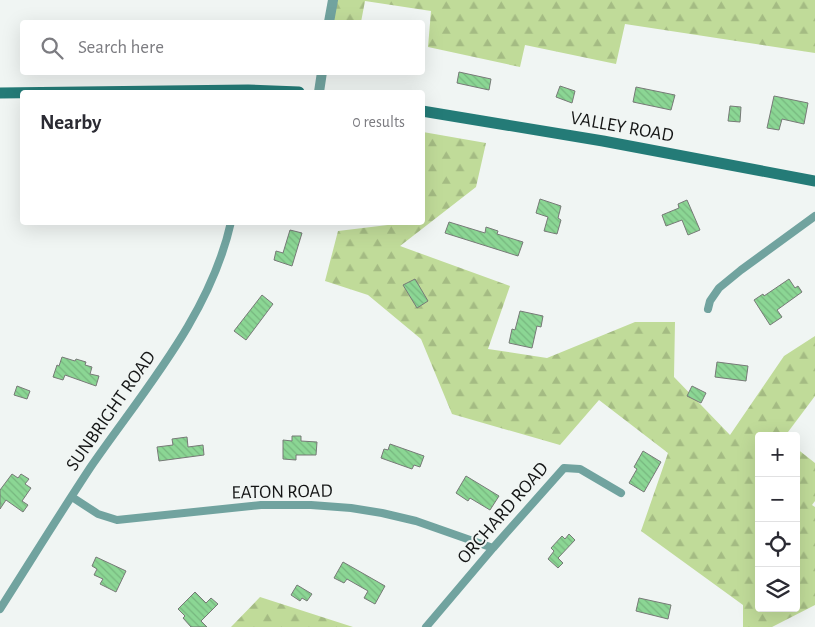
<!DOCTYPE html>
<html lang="en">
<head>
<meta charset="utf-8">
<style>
  :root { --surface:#fff; --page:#f7f7f7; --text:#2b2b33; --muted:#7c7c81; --line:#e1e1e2 }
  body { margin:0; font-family:"Alegreya Sans",sans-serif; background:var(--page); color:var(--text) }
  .controls { position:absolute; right:15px; bottom:15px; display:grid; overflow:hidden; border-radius:5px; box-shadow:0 5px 20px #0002 }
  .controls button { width:45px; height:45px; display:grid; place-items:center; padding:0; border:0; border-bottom:1px solid var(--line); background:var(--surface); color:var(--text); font:25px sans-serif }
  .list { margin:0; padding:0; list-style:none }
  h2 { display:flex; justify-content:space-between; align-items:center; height:65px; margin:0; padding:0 20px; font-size:21px }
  h2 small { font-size:16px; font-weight:400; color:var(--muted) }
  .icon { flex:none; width:28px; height:28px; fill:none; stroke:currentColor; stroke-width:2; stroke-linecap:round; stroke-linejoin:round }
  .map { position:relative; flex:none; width:815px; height:627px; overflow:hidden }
  .search { position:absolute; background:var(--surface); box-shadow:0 5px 20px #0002; left:20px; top:20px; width:405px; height:55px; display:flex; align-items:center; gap:12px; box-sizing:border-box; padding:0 18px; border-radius:5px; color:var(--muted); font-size:19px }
  .panel { position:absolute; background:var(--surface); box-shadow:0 5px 20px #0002; left:20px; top:90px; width:405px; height:135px; border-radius:5px }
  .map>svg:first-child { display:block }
</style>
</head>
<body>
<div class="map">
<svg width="815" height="627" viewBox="0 0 815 627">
  <defs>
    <pattern id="forest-firs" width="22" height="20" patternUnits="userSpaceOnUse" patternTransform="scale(1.25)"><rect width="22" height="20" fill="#c0db99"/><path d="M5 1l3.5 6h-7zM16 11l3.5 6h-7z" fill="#a4bb83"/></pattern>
    <pattern id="building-back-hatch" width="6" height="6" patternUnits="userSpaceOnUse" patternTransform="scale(1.25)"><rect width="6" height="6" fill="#8bd694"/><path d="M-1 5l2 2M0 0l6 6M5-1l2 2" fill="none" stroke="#77b77f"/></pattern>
  </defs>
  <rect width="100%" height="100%" fill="#f0f5f3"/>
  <!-- forest -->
  <path fill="url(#forest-firs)" d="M 331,0 L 815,0 L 815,53 L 625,24 L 616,64 L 525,45 L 520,67 L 428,47 L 431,11 L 365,1 L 361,22 L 327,22 Z
    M 423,132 L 486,143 L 476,187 L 400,246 L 510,286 L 488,349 L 547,358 L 635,322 L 675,322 L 674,377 L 730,435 L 784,356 L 815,336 L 815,396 L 785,436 L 759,436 L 759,608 L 796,608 L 796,448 L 815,463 L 815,501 L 812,505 L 815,507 L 815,605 L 772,627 L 743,627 L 743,605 L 641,531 L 668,453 L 599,400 L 560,445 L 452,414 L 421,339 L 368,295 L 325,281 L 338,231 L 396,224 L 397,223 L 422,222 Z
    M 260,597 L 353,627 L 231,627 Z"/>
  <!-- building -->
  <path fill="url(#building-back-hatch)" stroke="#777a77" d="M 459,72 L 491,79 L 489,90 L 457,83 Z
    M 560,86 L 575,91 L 572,103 L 556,97 Z
    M 636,87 L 675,95 L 671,110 L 633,102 Z
    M 774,96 L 808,103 L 804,124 L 782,119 L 779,130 L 767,128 Z
    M 730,106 L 741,107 L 740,122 L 728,121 Z
    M 540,199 L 561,206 L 558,218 L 561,220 L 557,234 L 544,231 L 548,217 L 536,213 Z
    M 687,200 L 700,230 L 688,235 L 682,220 L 666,226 L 662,215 L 679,208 L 678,204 Z
    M 449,222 L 485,233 L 486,227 L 498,231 L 497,234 L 523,242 L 518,256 L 445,233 Z
    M 290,230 L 302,233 L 292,266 L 274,260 L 276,251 L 283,253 Z
    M 415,279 L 428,301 L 417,308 L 403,285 Z
    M 789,279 L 795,288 L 798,286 L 802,292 L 777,310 L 782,317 L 770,325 L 754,300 L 763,294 L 764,296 Z
    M 262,295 L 273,304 L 246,340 L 234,331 Z
    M 520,311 L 543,316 L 541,327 L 537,326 L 532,348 L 509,343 L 512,329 L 515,330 Z
    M 62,357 L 75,361 L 76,359 L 86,362 L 85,365 L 92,367 L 90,374 L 99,376 L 96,386 L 65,375 L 63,380 L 53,377 L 57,365 L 59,366 Z
    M 717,362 L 748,366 L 746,381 L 715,377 Z
    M 17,386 L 30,391 L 27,399 L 14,395 Z
    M 692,386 L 706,393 L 701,403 L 687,396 Z
    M 292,436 L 301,436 L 301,441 L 317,442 L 316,455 L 296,455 L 296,460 L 283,459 L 283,440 L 292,441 Z
    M 187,437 L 188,447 L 203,445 L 204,455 L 159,461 L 157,447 L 173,445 L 172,439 Z
    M 390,444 L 424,456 L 420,467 L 414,465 L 412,469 L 381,458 L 384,449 L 388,450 Z
    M 643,451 L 661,462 L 644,492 L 629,483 L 637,469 L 634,467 Z
    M 12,474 L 18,478 L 21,474 L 29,479 L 25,484 L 31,488 L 22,501 L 28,505 L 23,512 L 6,500 L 0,509 L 0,490 Z
    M 466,476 L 499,496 L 490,510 L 470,498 L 468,501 L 456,493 Z
    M 569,534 L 575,540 L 558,558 L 563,563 L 558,568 L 548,559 L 554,551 L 551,548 L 562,536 L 565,539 Z
    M 96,557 L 126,571 L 116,592 L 100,584 L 103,579 L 94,575 L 97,569 L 92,566 Z
    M 343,562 L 385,586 L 375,604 L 364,598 L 368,591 L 347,579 L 344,583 L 334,578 Z
    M 297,585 L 312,594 L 307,601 L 302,598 L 300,601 L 291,595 Z
    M 195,592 L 206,603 L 211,598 L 218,604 L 201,621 L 207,627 L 191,627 L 183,618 L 185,616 L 178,609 Z
    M 639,598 L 671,605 L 668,619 L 636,611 Z"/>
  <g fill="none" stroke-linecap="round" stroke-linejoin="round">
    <!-- minor -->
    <path stroke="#71a39f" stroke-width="8" d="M 708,309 L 710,301 L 719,288 L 741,270 L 815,216
      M 72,497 L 98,514 L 117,520 L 261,505 L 311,505 L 351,508 L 382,513 L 416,521 L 493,548
      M 0,609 C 30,562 59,515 90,468 C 143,391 210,316 231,222
      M 426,627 L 493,548 L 564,468 L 580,469 L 621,493"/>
    <!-- tertiary -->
    <path stroke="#71a39f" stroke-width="10" d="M 329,22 L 333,0
      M 319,92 L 322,72"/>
    <!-- secondary -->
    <path stroke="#247b77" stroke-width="11" d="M 0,93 L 248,90 L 299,92
      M 422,111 L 603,141 L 815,181"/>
  </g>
  <g text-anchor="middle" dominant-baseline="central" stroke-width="4" stroke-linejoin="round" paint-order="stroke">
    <!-- street labels -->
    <g font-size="19" fill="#141515" stroke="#f0f5f3">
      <text transform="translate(622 127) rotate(10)">VALLEY ROAD</text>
      <text transform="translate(111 411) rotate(-55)">SUNBRIGHT ROAD</text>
      <text transform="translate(282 492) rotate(-1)">EATON ROAD</text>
      <text transform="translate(503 513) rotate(-49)">ORCHARD ROAD</text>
    </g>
  </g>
</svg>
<div class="controls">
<button>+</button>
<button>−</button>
<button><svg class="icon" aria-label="locate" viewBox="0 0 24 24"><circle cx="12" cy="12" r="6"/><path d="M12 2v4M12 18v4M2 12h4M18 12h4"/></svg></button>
<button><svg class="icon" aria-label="layers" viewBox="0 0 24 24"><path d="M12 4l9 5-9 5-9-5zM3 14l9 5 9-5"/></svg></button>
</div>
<div class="search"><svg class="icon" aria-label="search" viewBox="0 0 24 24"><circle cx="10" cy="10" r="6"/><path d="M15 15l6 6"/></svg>Search here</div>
<section class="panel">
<h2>Nearby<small>0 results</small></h2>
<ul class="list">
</ul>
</section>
</div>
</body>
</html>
